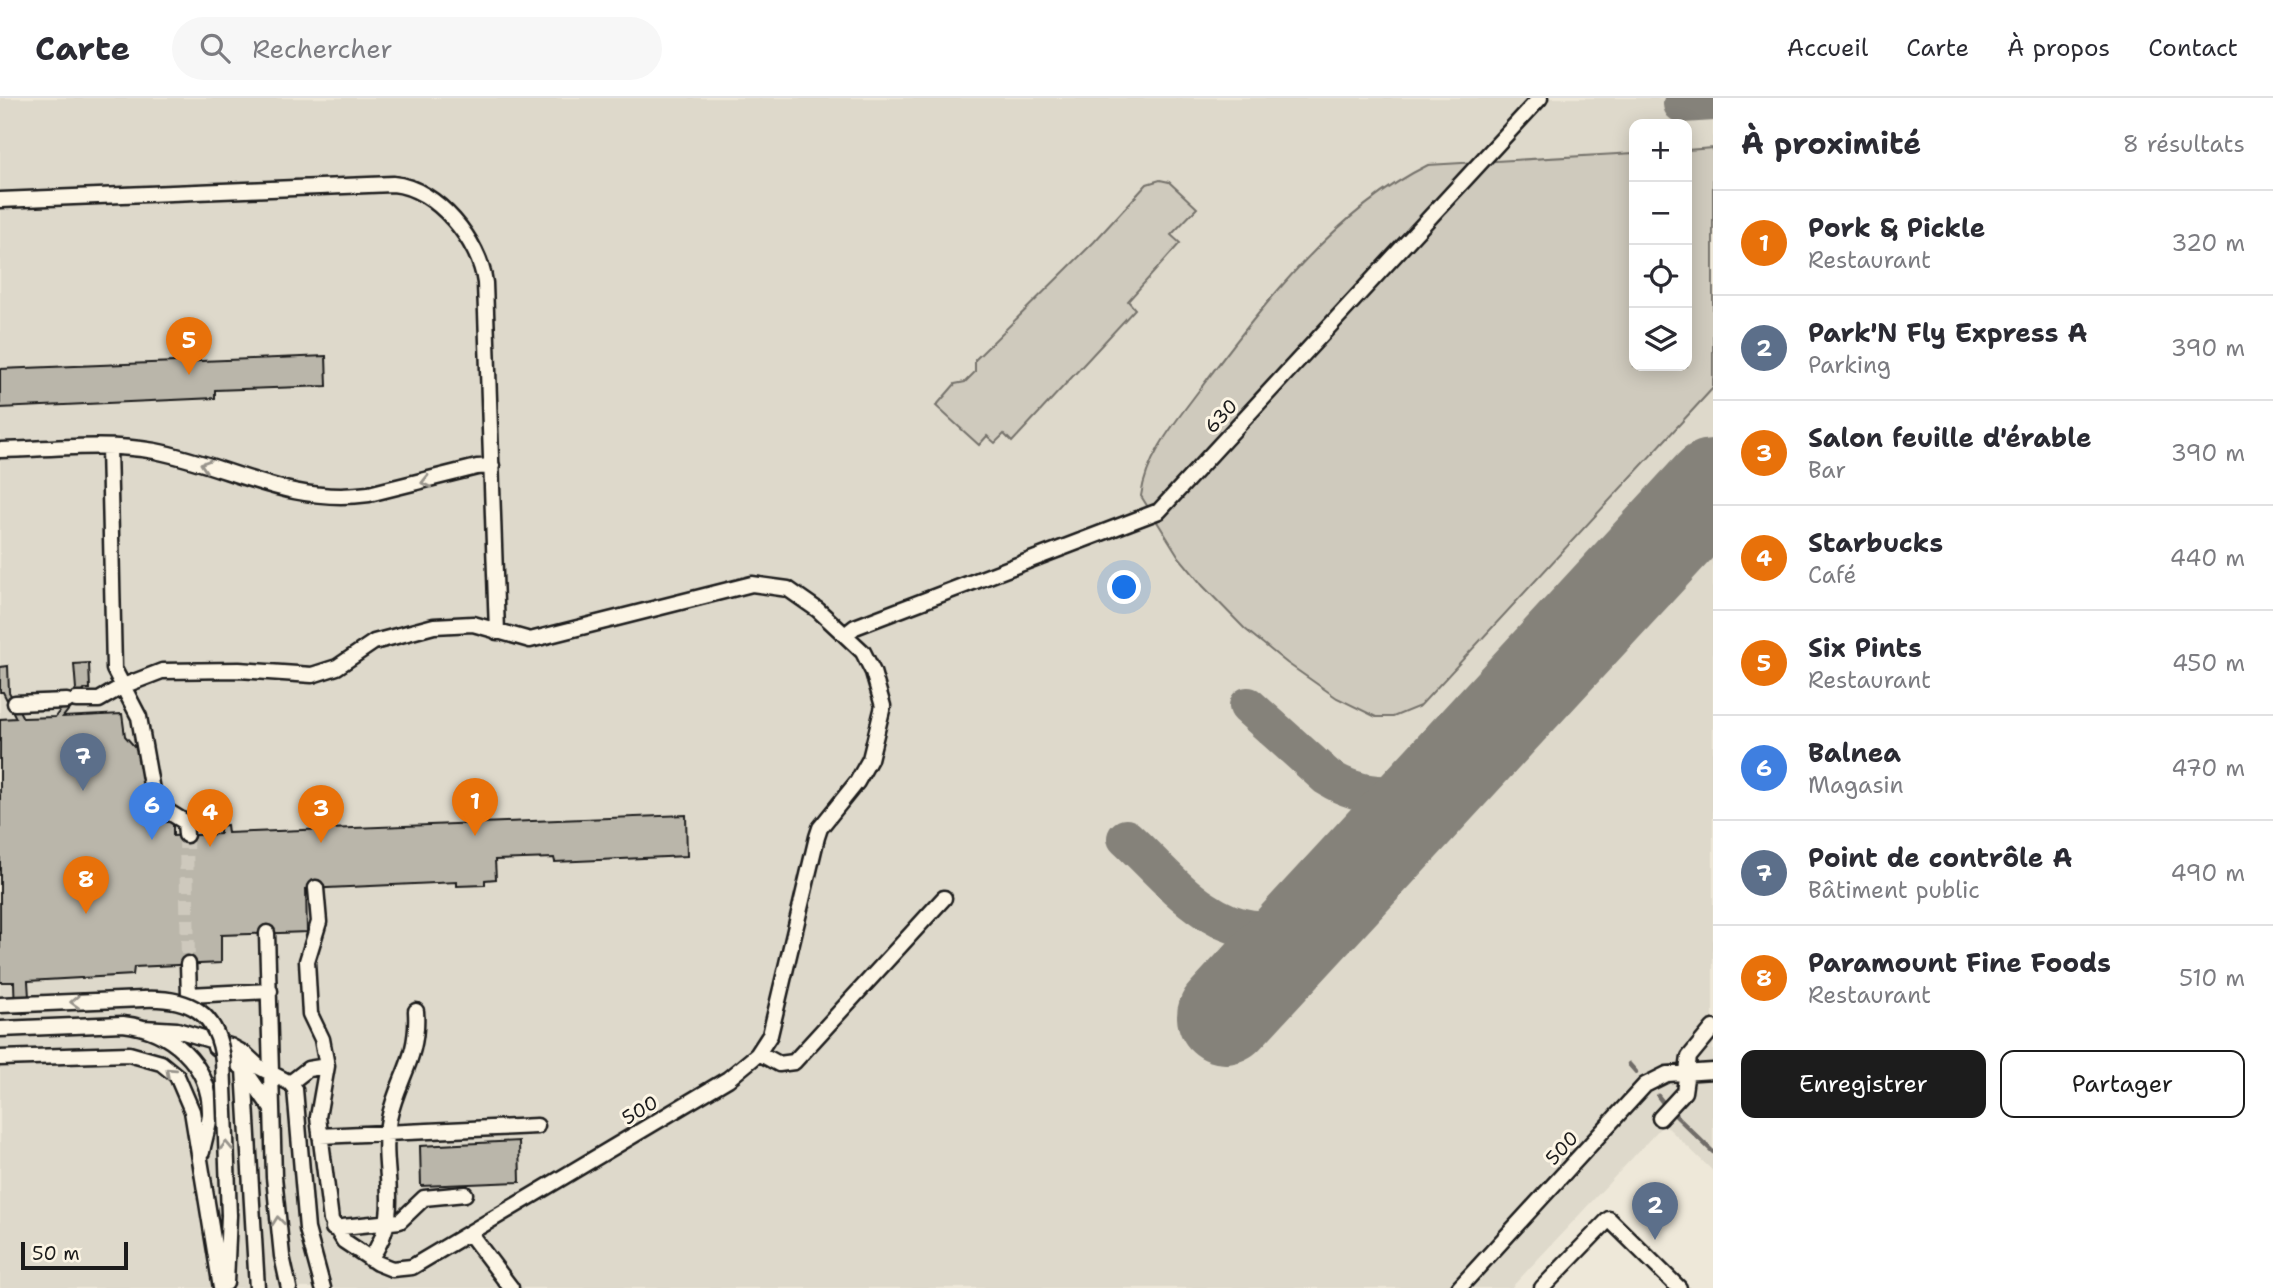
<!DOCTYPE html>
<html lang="fr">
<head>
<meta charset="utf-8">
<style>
  :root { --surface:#fff; --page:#f7f7f7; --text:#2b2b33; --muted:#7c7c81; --line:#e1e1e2; --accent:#1c1c1c }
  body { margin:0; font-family:"Shantell Sans",sans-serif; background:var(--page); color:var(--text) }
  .controls { position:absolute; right:21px; top:21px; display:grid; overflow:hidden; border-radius:14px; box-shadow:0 4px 18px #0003 }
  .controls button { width:63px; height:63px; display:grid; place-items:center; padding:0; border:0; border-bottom:2px solid var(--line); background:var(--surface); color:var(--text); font:35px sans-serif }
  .scale { position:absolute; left:21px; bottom:18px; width:107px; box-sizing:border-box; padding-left:7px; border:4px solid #1c1c1c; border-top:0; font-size:19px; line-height:24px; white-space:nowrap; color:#1c1c1c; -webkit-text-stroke:5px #fcf5e5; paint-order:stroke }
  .you { position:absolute; left:1125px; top:490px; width:24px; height:24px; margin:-18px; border:5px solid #fff; border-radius:50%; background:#1a73e8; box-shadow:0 0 0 10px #1a73e833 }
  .badge { display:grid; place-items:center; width:46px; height:46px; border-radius:50%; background:var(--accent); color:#fff; font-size:23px; font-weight:700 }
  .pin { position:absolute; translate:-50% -58px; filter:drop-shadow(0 2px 4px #0008) }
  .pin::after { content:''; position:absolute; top:37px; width:24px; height:21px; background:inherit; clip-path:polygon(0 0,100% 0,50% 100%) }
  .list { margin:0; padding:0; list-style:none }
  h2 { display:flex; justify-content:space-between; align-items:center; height:91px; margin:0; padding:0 28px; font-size:30px }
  h2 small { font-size:23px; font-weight:400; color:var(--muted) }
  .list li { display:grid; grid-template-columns:46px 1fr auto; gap:21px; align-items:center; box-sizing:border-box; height:105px; padding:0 28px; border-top:2px solid var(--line) }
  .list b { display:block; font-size:26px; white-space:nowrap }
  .list p { margin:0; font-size:23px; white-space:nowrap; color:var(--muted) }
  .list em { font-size:23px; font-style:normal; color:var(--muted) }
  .actions { display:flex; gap:14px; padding:21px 28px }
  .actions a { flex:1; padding:16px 0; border:2px solid var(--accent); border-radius:14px; text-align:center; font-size:24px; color:var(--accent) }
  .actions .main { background:var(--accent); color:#fff }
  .icon { flex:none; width:38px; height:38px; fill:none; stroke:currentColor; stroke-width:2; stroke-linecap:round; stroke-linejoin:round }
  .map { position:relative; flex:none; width:1713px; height:1190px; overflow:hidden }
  header { display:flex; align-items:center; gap:42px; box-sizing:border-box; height:98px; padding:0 35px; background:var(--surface); border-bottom:2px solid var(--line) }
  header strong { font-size:33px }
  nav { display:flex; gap:38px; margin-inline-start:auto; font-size:24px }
  .search { width:490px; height:63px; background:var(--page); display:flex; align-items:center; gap:18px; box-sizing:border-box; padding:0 24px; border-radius:38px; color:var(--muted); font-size:26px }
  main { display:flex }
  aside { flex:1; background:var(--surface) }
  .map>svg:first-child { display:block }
</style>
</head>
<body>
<header>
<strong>Carte</strong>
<div class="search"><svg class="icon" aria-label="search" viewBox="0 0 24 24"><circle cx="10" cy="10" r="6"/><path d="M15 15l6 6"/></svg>Rechercher</div>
<nav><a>Accueil</a><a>Carte</a><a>À propos</a><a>Contact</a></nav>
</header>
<main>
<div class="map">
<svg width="1713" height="1190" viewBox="0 0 1713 1190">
  <rect width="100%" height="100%" fill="#eee8d9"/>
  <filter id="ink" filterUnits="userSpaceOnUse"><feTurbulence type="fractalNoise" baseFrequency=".0143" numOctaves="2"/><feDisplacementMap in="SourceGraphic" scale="14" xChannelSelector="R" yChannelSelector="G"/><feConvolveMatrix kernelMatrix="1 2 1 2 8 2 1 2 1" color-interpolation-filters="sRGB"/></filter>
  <g filter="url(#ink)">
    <!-- built -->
    <path fill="#ded9cb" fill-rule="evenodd" d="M 0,0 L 1713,0 L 1713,1073 L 1664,1026 L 1511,1190 L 0,1190 ZM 1634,26 L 1687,26 L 1687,268 L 1634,268 Z"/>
    <!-- green -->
    <path fill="#cfcabd" stroke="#76736c" stroke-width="2" d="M 1713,50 L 1713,290 L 1420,608 L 1393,619 L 1376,619 L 1337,600 L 1287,565 L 1245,531 L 1203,488 L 1179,459 L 1141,398 C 1146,358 1177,322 1200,291 C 1260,210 1336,112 1428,67 L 1634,55 L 1634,268 L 1687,268 L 1687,52 Z
      M 1160,82 L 1169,84 L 1197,110 L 1171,137 L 1180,145 L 1128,203 L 1135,211 L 1012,344 L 1004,336 L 995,345 L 987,338 L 979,347 L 936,308 L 955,286 L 965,284 L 975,274 L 975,262 L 1094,144 L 1147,86 Z"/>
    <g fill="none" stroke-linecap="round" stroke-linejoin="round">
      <!-- stream -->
      <path stroke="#6f6c67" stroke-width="4.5" d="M 1629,966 L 1636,974
        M 1658,998 L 1665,1007
        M 1676,1018 L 1713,1054"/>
      <!-- taxiway -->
      <path stroke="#85827a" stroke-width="38" d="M 1682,6 L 1713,4
        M 1248,608 L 1327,679 C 1363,702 1411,703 1445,675 C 1457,665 1468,651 1479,639 L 1485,638
        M 1126,740 C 1151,763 1176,793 1205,812 C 1272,857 1317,814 1361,766 C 1381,745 1400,724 1419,703 L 1429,698"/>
      <!-- runway -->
      <path stroke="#85827a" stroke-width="96" d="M 1225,918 L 1713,389"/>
    </g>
    <!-- building -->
    <path fill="#bab6aa" stroke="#1c1c1c" stroke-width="2" d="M 326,258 L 327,288 L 215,292 L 215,300 L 0,310 L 0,271 Z
      M 89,565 L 90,591 L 85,591 L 63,619 L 122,616 L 125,638 L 143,658 L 144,695 L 158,711 L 159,724 L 173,724 L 173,738 L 220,736 L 220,728 L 227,727 L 228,735 L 686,717 L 687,758 L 555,764 L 554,760 L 495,762 L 496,781 L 485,782 L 485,787 L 457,788 L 457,784 L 306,791 L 307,834 L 221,837 L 221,865 L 134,869 L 133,877 L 28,883 L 30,915 L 15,916 L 14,884 L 0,884 L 0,621 L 16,620 L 3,594 L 0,594 L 0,569 L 8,568 L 9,594 L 23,620 L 55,619 L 76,591 L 74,566 Z
      M 519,1043 L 520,1084 L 421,1088 L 420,1048 Z"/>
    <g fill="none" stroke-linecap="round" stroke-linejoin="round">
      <!-- minor-tunnel -->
      <path stroke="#cec9bd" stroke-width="14" stroke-dasharray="14 7" stroke-linecap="butt" d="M 186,737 L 188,866"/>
      <defs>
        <path id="minor" d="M 0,102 L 393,86 C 437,90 480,144 485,185 L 497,534
          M 109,349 L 114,571 L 139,619 L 153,698 L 164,711 L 185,724 L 186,737
          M 0,352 C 51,351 105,344 155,353 C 231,368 288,407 369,396 L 477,369 L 492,368
          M 845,537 L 855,529 L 1159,413 L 1540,0
          M 76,602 L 99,602 L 123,588 L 162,573 L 239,572 L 312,577 L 337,569 L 374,544 L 434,528 L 473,526 L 530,542 L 752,486 L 788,491 L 818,512 L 863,554 L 873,574 L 883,608 L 870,661 L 857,684 L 820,730 L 817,739 L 770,937 L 757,957 L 728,981 L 412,1169 L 392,1171 L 377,1165 L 344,1143 L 331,1122 L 318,1019 L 327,968 L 322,941 L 310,916 L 307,863 L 319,824 L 316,790
          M 15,605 L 67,603
          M 267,835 L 274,1079 L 282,1158 L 289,1190
          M 188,866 L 189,897 L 270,893
          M 0,907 L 143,901
          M 143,930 L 177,932 L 230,948 L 245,956 L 259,969 L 290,985 L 295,991 L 307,1131 L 323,1190
          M 0,931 L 123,926 C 170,931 211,966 210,1016 C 209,1028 204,1042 202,1054
          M 215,949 L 244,971 L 271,1010
          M 759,955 L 779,966 L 794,964 L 944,800
          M 0,960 L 129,956 L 161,965 L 177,978 L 192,1013 L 221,1190
          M 244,971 L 257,1190
          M 290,985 L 308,971 L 327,968
          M 1660,1020 L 1684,994 L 1689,959 L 1713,930
          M 320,1038 L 537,1028
          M 333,1130 L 400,1123 L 424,1100 L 465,1096
          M 471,1137 L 511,1190
          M 370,1161 C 406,1112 378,1072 389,1021 C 398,979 419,961 416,913
          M 226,1185 L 229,1117
          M 1459,1190 L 1645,987 L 1667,976 L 1713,973
          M 1542,1190 L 1609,1121 L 1679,1190"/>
      </defs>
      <!-- minor casing -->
      <use href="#minor" stroke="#1c1c1c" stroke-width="19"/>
      <!-- minor -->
      <use href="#minor" stroke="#fcf5e5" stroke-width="14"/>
      <defs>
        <path id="minor-bridge" d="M 143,901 C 189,899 218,914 223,963 L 229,1117"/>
      </defs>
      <!-- minor-bridge casing -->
      <use href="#minor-bridge" stroke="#1c1c1c" stroke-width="19" stroke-linecap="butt"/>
      <!-- minor-bridge -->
      <use href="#minor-bridge" stroke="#fcf5e5" stroke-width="14"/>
    </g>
    <!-- one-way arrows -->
    <defs><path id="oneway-chevron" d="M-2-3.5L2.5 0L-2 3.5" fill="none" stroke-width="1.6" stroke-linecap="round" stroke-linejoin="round" transform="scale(1.75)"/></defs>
    <g stroke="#97938b">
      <use href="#oneway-chevron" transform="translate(205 367) rotate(-162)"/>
      <use href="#oneway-chevron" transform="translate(426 384) rotate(167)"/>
      <use href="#oneway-chevron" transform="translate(75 904) rotate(178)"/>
      <use href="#oneway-chevron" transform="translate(170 974) rotate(-138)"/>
      <use href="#oneway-chevron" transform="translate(226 1048) rotate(-92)"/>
      <use href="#oneway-chevron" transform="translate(278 1123) rotate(-96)"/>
    </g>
  </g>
  <g text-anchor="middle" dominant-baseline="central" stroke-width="6" stroke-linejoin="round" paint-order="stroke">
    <!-- street labels -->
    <g font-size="19" fill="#1c1c1c" stroke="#fcf5e5">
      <text transform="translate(1221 318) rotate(-47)">630</text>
      <text transform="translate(640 1012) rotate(-31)">500</text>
      <text transform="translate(1562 1050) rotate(-47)">500</text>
    </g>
  </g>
</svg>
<div class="controls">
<button>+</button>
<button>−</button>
<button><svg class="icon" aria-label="locate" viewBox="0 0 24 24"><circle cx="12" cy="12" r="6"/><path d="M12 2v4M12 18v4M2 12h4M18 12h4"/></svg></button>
<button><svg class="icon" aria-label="layers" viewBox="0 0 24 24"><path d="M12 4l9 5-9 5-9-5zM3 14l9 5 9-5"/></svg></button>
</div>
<div class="scale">50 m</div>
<div class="you"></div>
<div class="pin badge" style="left:475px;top:738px;background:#e8710a">1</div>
<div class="pin badge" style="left:1655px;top:1142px;background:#5c6f8a">2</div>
<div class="pin badge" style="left:321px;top:745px;background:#e8710a">3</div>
<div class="pin badge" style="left:210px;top:749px;background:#e8710a">4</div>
<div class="pin badge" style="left:189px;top:277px;background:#e8710a">5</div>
<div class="pin badge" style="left:152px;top:742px;background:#3f7fe0">6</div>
<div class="pin badge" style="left:83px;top:693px;background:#5c6f8a">7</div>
<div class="pin badge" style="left:86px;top:816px;background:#e8710a">8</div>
</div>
<aside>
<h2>À proximité<small>8 résultats</small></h2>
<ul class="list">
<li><span class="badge" style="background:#e8710a">1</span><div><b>Pork &amp; Pickle</b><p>Restaurant</p></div><em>320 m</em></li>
<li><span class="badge" style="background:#5c6f8a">2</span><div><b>Park'N Fly Express A</b><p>Parking</p></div><em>390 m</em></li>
<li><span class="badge" style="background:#e8710a">3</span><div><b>Salon feuille d'érable</b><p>Bar</p></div><em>390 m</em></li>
<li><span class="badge" style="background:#e8710a">4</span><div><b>Starbucks</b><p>Café</p></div><em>440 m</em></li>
<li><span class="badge" style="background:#e8710a">5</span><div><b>Six Pints</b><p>Restaurant</p></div><em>450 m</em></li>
<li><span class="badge" style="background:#3f7fe0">6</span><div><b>Balnea</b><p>Magasin</p></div><em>470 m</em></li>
<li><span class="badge" style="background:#5c6f8a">7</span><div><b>Point de contrôle A</b><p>Bâtiment public</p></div><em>490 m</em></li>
<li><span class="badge" style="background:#e8710a">8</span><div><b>Paramount Fine Foods</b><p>Restaurant</p></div><em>510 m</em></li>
</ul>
<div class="actions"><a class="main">Enregistrer</a><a>Partager</a></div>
</aside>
</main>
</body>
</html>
